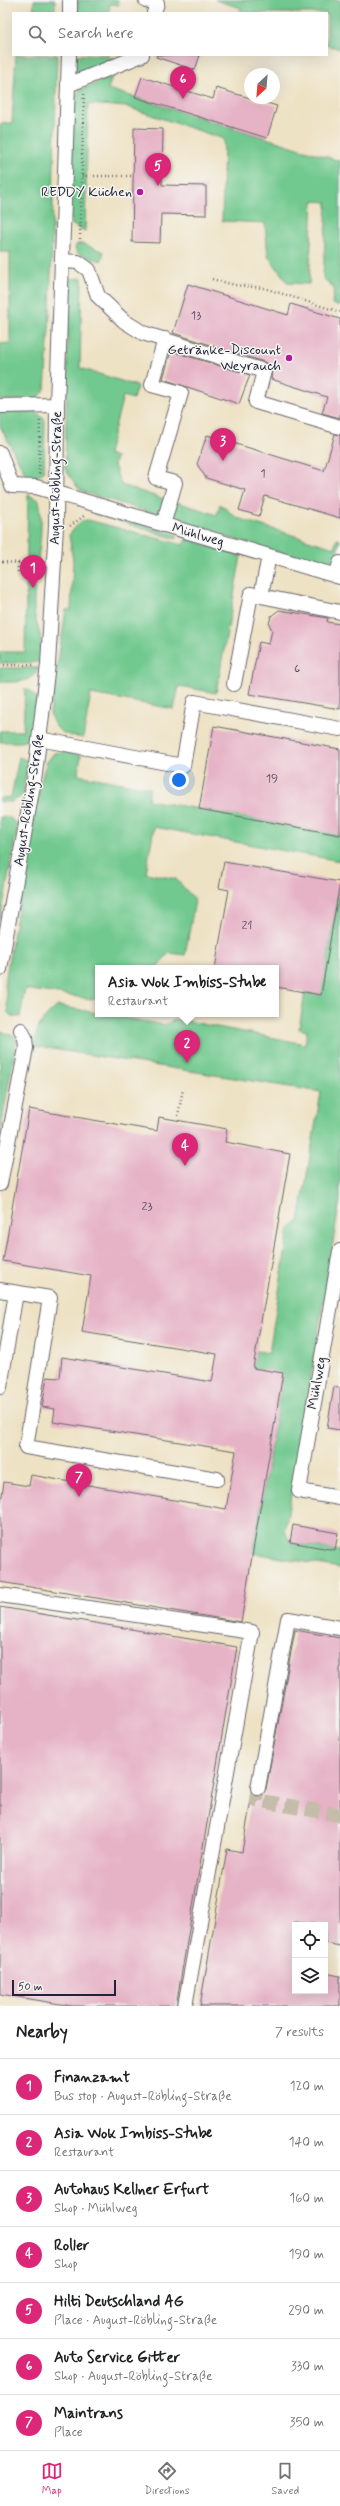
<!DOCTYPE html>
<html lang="en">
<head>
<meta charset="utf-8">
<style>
  :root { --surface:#fff; --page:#f6f6f6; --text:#202124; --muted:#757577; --line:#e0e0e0; --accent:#db2777 }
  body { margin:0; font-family:Mynerve,sans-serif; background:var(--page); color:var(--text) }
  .controls { position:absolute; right:12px; bottom:12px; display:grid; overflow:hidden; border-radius:0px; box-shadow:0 4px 16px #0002 }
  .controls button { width:36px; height:36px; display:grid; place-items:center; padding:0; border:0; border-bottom:1px solid var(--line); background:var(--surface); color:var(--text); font:20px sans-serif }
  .compass { position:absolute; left:244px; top:68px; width:36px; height:36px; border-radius:50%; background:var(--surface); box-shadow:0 4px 16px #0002; rotate:206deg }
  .scale { position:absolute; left:12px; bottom:10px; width:104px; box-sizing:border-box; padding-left:4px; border:2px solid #22223b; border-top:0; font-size:11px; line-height:14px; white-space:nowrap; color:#22223b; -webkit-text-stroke:3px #f6f6f2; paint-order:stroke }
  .you { position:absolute; left:179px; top:780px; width:14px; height:14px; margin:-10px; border:3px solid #fff; border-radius:50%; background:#1a73e8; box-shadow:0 0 0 6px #1a73e833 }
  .badge { display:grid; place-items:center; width:26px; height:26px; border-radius:50%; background:var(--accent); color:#fff; font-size:13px; font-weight:700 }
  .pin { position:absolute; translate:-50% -33px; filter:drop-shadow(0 1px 2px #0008) }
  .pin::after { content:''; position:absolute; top:21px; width:14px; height:12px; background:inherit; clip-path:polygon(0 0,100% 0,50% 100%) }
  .popup { position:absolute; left:95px; top:965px; width:184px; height:52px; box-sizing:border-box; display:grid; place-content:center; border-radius:0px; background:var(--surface); filter:drop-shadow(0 1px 3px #0005); font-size:13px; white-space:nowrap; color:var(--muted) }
  .popup b { font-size:15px; color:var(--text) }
  .popup::after { content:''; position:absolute; left:50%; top:100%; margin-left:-8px; border:8px solid transparent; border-top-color:var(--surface) }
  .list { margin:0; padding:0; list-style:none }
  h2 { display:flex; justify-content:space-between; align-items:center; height:52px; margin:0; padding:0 16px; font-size:17px }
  h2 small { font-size:13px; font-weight:400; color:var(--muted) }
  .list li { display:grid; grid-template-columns:26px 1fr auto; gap:12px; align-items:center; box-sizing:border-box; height:56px; padding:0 16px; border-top:1px solid var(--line) }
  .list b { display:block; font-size:15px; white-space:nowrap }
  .list p { margin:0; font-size:13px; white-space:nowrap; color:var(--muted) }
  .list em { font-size:13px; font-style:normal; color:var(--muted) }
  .icon { flex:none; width:22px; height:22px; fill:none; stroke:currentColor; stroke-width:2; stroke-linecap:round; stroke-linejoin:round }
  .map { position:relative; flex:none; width:340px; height:2006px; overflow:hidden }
  .search { position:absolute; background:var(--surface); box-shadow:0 4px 16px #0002; left:12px; right:12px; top:12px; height:44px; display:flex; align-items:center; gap:10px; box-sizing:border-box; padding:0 14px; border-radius:0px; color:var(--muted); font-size:15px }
  .sheet { height:444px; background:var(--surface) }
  nav { display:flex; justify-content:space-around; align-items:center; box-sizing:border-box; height:56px; border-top:1px solid var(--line); background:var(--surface); font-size:11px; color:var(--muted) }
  nav a { display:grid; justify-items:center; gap:2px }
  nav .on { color:var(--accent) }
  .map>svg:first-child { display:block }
</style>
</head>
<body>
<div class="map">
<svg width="340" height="2006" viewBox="0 0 340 2006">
  <rect width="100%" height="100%" fill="#f6f6f2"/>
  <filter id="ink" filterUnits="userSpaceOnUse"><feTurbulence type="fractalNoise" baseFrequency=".025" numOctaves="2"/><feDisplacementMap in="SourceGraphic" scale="8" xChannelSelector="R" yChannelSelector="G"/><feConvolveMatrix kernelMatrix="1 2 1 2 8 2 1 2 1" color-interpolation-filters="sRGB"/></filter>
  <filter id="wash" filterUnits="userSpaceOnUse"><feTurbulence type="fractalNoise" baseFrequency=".012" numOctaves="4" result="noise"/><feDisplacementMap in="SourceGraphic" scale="16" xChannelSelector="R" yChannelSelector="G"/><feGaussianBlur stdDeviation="0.9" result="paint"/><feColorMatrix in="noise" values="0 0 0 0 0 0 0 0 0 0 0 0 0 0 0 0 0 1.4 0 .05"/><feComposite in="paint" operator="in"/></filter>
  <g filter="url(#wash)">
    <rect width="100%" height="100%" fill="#eee2c4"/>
    <!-- green -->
    <path fill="#72c98f" stroke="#4a7665" d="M 34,0 L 55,0 L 55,13 L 33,13 Z
      M 78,0 L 118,0 L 119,5 L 110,4 L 109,13 L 77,13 Z
      M 215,0 L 340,0 L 340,49 L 327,45 L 327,13 L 240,13 L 241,8 Z
      M 16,55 L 57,55 L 50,312 L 45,389 L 36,400 L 0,400 L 0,344 L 10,343 L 10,252 L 0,252 L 0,124 L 12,123 Z
      M 76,55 L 108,55 L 108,58 L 115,58 L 111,64 L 81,75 L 75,71 Z
      M 112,77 L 108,89 L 340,161 L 340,306 L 332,304 L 334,288 L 323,278 L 327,202 L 313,201 L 309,284 L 288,283 L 268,256 L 265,223 L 222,221 L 224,139 L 127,107 L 88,104 L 85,231 L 71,224 L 74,99 L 80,90 Z
      M 77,244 L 83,244 L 104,252 L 101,261 L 77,253 L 75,248 Z
      M 82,278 L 80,368 L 137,386 L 133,399 L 123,396 L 108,454 L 116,457 L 114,465 L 121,485 L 164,499 L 161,510 L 156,514 L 86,493 L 78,488 L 65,469 L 69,279 Z
      M 0,411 L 35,411 L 45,420 L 44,472 L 35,477 L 27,477 L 0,426 Z
      M 28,495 L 39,500 C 46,536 33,572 34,608 C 34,617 38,626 40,635 C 42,643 40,654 40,662 L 0,663 L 0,652 L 25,652 Z
      M 177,502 L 217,515 L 220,504 L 237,518 L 334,548 L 337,539 L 340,540 L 334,564 L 326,566 L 175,522 L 173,515 Z
      M 93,513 L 131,521 L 177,535 L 176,539 Z
      M 88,520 L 183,545 L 186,539 L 241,556 L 216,693 L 179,686 L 174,709 L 91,694 L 83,738 C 65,735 55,733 50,713 L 66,610 L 71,610 L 73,561 L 69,535 L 81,521 Z
      M 0,668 L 39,668 C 30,684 17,682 0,682 Z
      M 25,689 L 31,691 L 37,700 L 32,739 L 21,742 L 0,742 L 0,731 L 23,731 Z
      M 65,752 L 81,755 L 78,775 L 150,788 L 148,800 L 340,834 L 340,861 L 154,827 L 146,873 L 176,879 L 195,900 L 185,955 L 169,953 L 156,968 L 98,968 L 98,1000 L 25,989 L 20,1017 L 13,1017 L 8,1013 L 5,982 L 40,785 L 46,763 L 54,753 Z
      M 19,757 L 28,761 L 23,795 L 12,802 L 0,802 L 0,798 L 11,797 Z
      M 0,817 L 9,817 L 18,825 L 0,921 Z
      M 340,885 L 340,1200 L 285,1531 L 290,1542 L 340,1551 L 340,1568 L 253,1553 L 283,1374 L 253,1368 L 256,1351 L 269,1353 L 289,1229 L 299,1221 L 321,1092 L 34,1046 C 36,1026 43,1018 58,1006 L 164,1025 L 177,1019 L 305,1044 L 307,1031 L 299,1029 L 305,992 L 320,995 Z
      M 0,1031 L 17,1037 L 0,1133 Z"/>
    <g id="blocks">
      <!-- building -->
      <path fill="#e6b2c6" d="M 157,55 L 200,55 L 195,70 L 156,57 Z
        M 142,77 L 213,99 L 216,88 L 277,106 L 267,138 L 135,97 Z
        M 134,128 L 163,129 L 162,185 L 206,186 L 206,215 L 161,214 L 160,243 L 132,242 Z
        M 188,284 L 288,315 L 291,304 L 340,319 L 340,418 L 322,413 L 327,397 L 271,379 L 272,369 L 267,363 L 173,333 Z
        M 171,351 L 250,375 L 239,404 L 163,379 Z
        M 335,434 L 340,435 L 340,518 L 265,496 L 259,516 L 239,510 L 245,490 L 206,478 L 197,464 L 207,435 L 324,471 Z
        M 279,610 L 328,618 L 327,622 L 340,624 L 340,709 L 249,694 L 259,642 L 269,644 L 272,630 L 269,624 L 271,616 Z
        M 214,726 L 340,749 L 340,835 L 199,809 Z
        M 224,862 L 340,882 L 321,995 L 276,987 L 276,968 L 215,968 L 229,890 L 219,888 Z
        M 29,1109 L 157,1131 L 159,1117 L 227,1129 L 225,1142 L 290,1154 L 253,1368 L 283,1373 L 241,1622 L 0,1582 L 0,1508 L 4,1482 L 29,1486 L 31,1475 L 226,1509 L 236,1451 L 53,1422 L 55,1409 L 42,1407 L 47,1377 L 60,1378 L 62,1357 L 212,1382 L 217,1354 L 82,1332 L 91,1276 L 3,1261 Z
        M 334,1387 L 340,1388 L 340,1430 L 327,1428 Z
        M 293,1525 L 338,1533 L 335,1550 L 290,1542 Z
        M 0,1607 L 237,1647 L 176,2006 L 72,2006 L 0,1994 Z
        M 295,1630 L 340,1638 L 340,1946 L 325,1943 L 325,1925 L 295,1922 L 295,1991 L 325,1991 L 325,1973 L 340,1976 L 340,2006 L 200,2006 L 227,1849 L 242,1852 L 252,1794 L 261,1796 L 266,1789 Z"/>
    </g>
  </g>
  <g filter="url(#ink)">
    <use href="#blocks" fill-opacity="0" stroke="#69656b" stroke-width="1"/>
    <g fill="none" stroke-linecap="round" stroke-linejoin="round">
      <!-- minor-tunnel -->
      <path stroke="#c5bca9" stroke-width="14" stroke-dasharray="14 7" stroke-linecap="butt" d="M 258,1788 L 256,1800 L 340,1815"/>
      <defs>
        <path id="minor" d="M 146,0 L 157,3 L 154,13
          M 70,13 L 70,0
          M 68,85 L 142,55
          M 62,261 L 78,262 L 89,270 L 98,296 L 124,321 L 143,333 L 264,371 L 256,402 L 340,427
          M 0,406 L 57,405
          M 0,453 L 12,486 L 36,487 L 57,493 L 340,577
          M 163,525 L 175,483 L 156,478 L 181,393 L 152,385 L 165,339
          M 336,576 L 340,563
          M 261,596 L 269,556
          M 234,684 L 251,594 L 340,612
          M 39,739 L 183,766 L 194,702 L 340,729
          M 0,969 L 35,774 L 48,664 L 56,526 L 57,405 L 69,55
          M 0,1184 L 26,1048 L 25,1038 L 21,1030
          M 340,1251 L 299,1491 L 340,1498
          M 0,1290 L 50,1298 L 26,1447 L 217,1479
          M 0,1387 L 16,1293
          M 0,1595 L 252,1632 L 185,2006
          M 258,1788 L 288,1619 L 340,1628"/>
      </defs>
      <!-- minor casing -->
      <use href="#minor" stroke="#69656b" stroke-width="16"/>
      <!-- path -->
      <path stroke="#69656b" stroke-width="2.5" stroke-dasharray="1 3" stroke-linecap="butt" d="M 82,176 L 133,176
        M 80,239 L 84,92
        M 212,279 L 235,285 L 264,288 L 340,312
        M 39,474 L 40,419
        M 70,526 L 84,516
        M 2,562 L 18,563 L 18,572 L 38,572 L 39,565
        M 0,665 L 36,665
        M 178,1116 L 183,1089"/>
      <!-- minor -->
      <use href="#minor" stroke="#fff" stroke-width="14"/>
    </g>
  </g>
  <!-- markers -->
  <g fill="#b5179e" stroke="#f6f6f2" stroke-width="1.5">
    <circle cx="140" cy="192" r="4"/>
    <circle cx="289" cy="358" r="4"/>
  </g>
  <g text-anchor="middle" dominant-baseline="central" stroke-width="3" stroke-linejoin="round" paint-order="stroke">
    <!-- number labels -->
    <g font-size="12" fill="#53465e">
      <text x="196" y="316">13</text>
      <text x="263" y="474">1</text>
      <text x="297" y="669">6</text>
      <text x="272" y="779">19</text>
      <text x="247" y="926">21</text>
      <text x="147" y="1207">23</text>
    </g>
    <!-- poi labels -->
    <g font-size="14" fill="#22223b" stroke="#f6f6f2" text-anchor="end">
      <text x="132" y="192">REDDY Küchen</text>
      <text x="281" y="350">Getränke-Discount<tspan x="281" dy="16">Weyrauch</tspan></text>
    </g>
    <!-- street labels -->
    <g font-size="14" fill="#22223b" stroke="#f6f6f2">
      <text transform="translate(56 478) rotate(-89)">August-Röbling-Straße</text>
      <text transform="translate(198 535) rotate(16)">Mühlweg</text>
      <text transform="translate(29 800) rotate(-81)">August-Röbling-Straße</text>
      <text transform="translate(317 1383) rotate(-80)">Mühlweg</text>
    </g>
  </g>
</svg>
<div class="controls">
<button><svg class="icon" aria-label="locate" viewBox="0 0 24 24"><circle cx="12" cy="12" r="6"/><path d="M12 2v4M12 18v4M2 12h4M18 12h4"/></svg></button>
<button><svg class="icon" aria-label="layers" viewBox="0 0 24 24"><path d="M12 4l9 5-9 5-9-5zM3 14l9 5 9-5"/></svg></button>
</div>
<svg class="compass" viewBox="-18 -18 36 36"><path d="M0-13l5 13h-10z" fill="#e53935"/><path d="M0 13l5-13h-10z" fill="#757577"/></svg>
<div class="scale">50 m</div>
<div class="you"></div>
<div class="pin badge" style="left:33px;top:588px">1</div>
<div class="pin badge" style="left:187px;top:1063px">2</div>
<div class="popup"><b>Asia Wok Imbiss-Stube</b>Restaurant</div>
<div class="pin badge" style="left:223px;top:461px">3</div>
<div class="pin badge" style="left:185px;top:1166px">4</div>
<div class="pin badge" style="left:158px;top:186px">5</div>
<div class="pin badge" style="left:183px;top:99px">6</div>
<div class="pin badge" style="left:79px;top:1497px">7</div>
<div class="search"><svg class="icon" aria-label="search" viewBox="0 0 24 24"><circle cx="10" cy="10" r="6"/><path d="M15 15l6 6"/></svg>Search here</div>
</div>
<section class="sheet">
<h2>Nearby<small>7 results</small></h2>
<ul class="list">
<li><span class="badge">1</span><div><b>Finanzamt</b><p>Bus stop · August-Röbling-Straße</p></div><em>120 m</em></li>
<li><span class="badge">2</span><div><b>Asia Wok Imbiss-Stube</b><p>Restaurant</p></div><em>140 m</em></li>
<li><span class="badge">3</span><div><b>Autohaus Kellner Erfurt</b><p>Shop · Mühlweg</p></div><em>160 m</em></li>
<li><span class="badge">4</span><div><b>Roller</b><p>Shop</p></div><em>190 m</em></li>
<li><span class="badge">5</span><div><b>Hilti Deutschland AG</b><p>Place · August-Röbling-Straße</p></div><em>290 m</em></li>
<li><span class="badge">6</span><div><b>Auto Service Gitter</b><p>Shop · August-Röbling-Straße</p></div><em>330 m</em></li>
<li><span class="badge">7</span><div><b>Maintrans</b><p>Place</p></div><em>350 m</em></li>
</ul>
</section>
<nav>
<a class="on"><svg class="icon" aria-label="map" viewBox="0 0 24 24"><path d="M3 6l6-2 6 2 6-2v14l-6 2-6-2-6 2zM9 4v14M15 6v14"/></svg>Map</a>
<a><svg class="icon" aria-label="directions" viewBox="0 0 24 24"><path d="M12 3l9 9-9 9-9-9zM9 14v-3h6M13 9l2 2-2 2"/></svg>Directions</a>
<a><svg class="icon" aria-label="saved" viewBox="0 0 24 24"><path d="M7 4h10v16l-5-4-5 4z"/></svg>Saved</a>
</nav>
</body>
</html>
